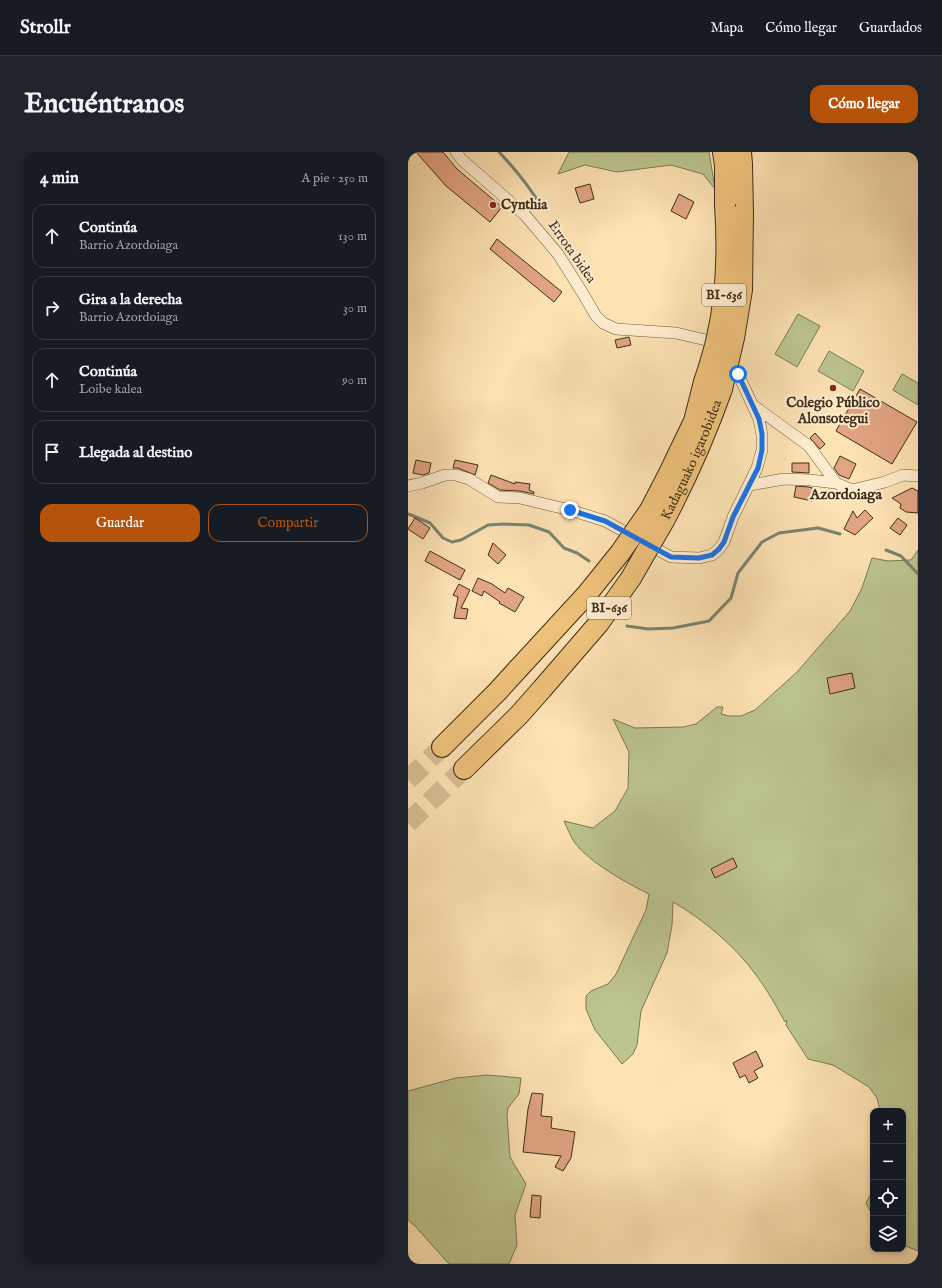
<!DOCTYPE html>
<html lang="es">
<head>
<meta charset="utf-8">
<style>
  :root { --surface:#171b24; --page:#20242c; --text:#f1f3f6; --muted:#9ea1a6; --line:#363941; --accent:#b45309 }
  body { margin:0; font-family:"IM FELL English",serif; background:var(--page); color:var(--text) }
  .controls { position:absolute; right:12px; bottom:12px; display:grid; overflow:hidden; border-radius:8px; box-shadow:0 2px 6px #0003 }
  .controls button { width:36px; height:36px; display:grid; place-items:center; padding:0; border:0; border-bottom:1px solid var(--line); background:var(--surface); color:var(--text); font:20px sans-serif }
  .stop { position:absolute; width:12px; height:12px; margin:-9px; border:3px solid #1a73e8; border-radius:50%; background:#fff }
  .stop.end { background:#1a73e8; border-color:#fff; box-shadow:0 1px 4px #0008 }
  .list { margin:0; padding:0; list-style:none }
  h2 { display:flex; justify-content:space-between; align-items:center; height:52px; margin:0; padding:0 16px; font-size:17px }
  h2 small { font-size:13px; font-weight:400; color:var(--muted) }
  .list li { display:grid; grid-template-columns:26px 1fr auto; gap:12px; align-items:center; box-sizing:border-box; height:64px; margin:0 8px 8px; padding:0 8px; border:1px solid var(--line); border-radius:12px }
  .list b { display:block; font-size:15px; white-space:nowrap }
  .list p { margin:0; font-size:13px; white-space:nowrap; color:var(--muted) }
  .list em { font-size:13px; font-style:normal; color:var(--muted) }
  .actions { display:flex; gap:8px; padding:12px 16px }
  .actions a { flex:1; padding:9px 0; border:1px solid var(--accent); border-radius:12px; text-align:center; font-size:14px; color:var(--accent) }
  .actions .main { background:var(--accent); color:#fff }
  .icon { flex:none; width:22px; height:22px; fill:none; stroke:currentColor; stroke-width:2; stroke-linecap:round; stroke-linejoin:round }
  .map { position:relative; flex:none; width:510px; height:1112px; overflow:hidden; border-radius:12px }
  header { display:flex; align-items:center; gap:24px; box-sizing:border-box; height:56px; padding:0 20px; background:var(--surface); border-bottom:1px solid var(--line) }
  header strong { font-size:19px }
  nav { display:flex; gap:22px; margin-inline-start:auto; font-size:14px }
  .intro { display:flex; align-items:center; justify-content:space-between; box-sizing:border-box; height:96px; padding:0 24px }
  h1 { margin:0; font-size:28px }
  .button { padding:10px 18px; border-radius:12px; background:var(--accent); color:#fff; font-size:14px; font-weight:700 }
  main { display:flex; gap:24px; padding:0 24px }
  aside { flex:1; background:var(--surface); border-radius:12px; box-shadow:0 2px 6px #0003 }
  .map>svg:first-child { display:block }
</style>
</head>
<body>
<header>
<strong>Strollr</strong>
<nav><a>Mapa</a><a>Cómo llegar</a><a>Guardados</a></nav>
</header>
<div class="intro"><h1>Encuéntranos</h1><a class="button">Cómo llegar</a></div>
<main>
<aside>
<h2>4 min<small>A pie · 250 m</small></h2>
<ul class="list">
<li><svg class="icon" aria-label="ahead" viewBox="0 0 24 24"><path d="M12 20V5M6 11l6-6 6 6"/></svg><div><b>Continúa</b><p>Barrio Azordoiaga</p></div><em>130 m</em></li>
<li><svg class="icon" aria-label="right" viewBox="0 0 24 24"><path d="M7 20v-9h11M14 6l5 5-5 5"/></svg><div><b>Gira a la derecha</b><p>Barrio Azordoiaga</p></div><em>30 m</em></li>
<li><svg class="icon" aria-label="ahead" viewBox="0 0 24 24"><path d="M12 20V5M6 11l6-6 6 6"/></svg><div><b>Continúa</b><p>Loibe kalea</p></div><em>90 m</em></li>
<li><svg class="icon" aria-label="arrive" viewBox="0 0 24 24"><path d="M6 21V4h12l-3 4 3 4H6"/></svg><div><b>Llegada al destino</b></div></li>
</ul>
<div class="actions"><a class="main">Guardar</a><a>Compartir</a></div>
</aside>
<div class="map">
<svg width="510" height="1112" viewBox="0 0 510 1112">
  <rect width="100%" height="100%" fill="#fde2b3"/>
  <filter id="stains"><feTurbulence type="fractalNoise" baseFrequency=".005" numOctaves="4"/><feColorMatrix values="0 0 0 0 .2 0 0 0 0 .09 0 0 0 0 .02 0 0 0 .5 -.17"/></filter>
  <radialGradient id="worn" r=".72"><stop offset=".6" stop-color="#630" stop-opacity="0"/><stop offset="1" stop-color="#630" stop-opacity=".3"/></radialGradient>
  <!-- green -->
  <path fill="#bcc48f" stroke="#7c7955" d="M 161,0 L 301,0 L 307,37 L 295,22 L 263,13 L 209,20 L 177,13 L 150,22 Z
    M 390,162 L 412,174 L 389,215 L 367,202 Z
    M 421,199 L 456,219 L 445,239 L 410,219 Z
    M 494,222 L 510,231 L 510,253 L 485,238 Z
    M 510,398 L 510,1099 L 495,1093 L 495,959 L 472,959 L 469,946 L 461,935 L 425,913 L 400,907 L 378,873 L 379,868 L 377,870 C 368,854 359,837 348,823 C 328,795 295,767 265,750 L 264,773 L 259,801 L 233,859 L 229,893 L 225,902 L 214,912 L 187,878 L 178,857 L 178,844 L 183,839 L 200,832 L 208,822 L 238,758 L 241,742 C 220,732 181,710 167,691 C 163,685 159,676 156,669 L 185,676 L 207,659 L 220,636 L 221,600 L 205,567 L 227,576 L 275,575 L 288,572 L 309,555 L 315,555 L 313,562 L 321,564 L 333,564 L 347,558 L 389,520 L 442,459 L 454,436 L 464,406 L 480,409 L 503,408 Z
    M 79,923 L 113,926 L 111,942 L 100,956 L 99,963 L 102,1005 L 118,1032 L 107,1063 L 109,1093 L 101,1112 L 41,1112 L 7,1074 L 0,1068 L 0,939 L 48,926 Z
    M 465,1024 L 465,1064 L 458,1051 L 463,1042 Z"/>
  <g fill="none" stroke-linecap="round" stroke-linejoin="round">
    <!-- stream -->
    <path stroke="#788470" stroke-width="3" d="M 91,0 C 107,17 120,32 132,53
      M 0,362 L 3,363 L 22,371 L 35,386 L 44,390 L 53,388 L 80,373 L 96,372 L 121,373 L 141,380 L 156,396 L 169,401 L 181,409
      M 478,398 L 493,404 L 510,422
      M 219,474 L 240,477 L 265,476 L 301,469 L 323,446 L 330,421 L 354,390 L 371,381 L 410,376 L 432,382"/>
  </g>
  <!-- building -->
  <path fill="#e2a584" stroke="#3d2e1b" d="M 8,0 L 35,0 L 49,17 L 94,55 L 82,70 L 38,34 Z
    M 182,32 L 186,47 L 172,51 L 167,36 Z
    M 271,42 L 286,50 L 278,67 L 263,59 Z
    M 89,87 L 154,140 L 146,150 L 82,97 Z
    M 221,185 L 223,193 L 209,196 L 207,188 Z
    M 452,237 L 509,270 L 484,312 L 428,279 Z
    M 407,281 L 417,292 L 412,297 L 402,286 Z
    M 432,304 L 448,312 L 441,327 L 431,323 L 426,316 Z
    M 8,308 L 23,311 L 21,321 L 15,323 L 5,321 Z
    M 47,308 L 70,313 L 67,323 L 50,316 L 45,316 Z
    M 384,311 L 401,311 L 401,321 L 384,320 Z
    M 83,323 L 107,332 L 107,330 L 122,332 L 121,338 L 126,340 L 126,342 L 112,339 L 92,338 L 80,331 Z
    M 388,334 L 401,335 L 407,337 L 404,349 L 386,345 Z
    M 504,336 L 510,339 L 510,361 L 498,360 L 492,356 L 493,352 L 484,346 Z
    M 457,358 L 465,366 L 447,383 L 436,377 L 445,359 L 449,366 Z
    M 7,366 L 22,376 L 15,387 L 0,377 Z
    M 490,366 L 499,373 L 492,383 L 482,376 Z
    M 85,391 L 98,403 L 90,412 L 80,403 Z
    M 22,399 L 57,418 L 52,428 L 17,409 Z
    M 70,426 L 84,432 L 97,441 L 100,436 L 116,445 L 107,460 L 91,451 L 92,450 L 76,439 L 74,444 L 64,439 Z
    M 51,432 L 62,438 L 53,456 L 60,457 L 58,467 L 46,466 L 50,445 L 45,443 Z
    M 444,521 L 447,536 L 422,542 L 419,526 Z
    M 325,706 L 329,715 L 307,726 L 303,717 Z
    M 348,899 L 355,914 L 346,919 L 350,926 L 341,931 L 337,923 L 332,926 L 325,911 Z
    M 124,941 L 135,942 L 133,964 L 144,965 L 143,976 L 167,980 L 163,1006 L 155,1019 L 147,1015 L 153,1004 L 115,1000 L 120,957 Z
    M 124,1043 L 133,1044 L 132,1066 L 122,1065 Z"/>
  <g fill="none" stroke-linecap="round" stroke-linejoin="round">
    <!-- motorway-tunnel -->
    <path stroke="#d7be95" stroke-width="20" stroke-dasharray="20 10" stroke-linecap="butt" d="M 0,628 L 34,595
      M 0,671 L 56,617"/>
    <defs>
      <path id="minor" d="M 346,254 L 401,294 L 428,331
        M 342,333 L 376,327 L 402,328 L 428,331 L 444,338 L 477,330 L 495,323 L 510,324
        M 0,334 L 14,331 L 37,323 L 48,323 L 61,327 L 90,345 L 112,346 L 162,358 L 197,369 L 263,405 L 291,406 L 304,403 L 311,397 L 316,390 L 325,365 L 349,316 L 354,298 L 354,283 L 351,267 L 330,222 L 314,200 L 298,188 L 268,181 L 208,177 L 195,171 L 188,164 L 174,140 L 150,102 L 117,63 L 54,8 L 48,0"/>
      <g id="motorway">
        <path d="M 315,0 L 317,13 L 317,53"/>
        <path d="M 333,0 L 334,12 L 335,61"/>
        <path d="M 242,358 L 261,321 L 286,269 L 296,230"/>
        <path id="s1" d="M 257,367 C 279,325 298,282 314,237"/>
        <path d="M 34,595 L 90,539 L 110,517"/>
        <path d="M 56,617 L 111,563 L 134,537"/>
      </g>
    </defs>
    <!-- minor casing -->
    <use href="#minor" stroke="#6d5b41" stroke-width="12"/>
    <!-- motorway casing -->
    <use href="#motorway" stroke="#3d2e1b" stroke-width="22"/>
    <!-- minor -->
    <use href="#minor" stroke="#feecce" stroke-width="11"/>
    <!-- motorway -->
    <use href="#motorway" stroke="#eec17a" stroke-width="20"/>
    <defs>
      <path id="motorway-bridge" d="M 296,230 C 301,215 306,200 309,185 C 319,142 320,97 317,53
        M 314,237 L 326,186 L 334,138 L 335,61
        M 110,517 L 179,442 L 212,401 L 242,358
        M 134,537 L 191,471 L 223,426 L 257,367"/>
    </defs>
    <!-- motorway-bridge casing -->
    <use href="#motorway-bridge" stroke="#3d2e1b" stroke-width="22" stroke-linecap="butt"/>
    <!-- motorway-bridge -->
    <use href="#motorway-bridge" stroke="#eec17a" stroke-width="20"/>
  </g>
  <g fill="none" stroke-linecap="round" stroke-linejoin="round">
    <!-- route -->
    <path stroke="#1a73e8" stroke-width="5" d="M 162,358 L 197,369 L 263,405 L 291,406 L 304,403 L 311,397 L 316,390 L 325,365 L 350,316 L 354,298 L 354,282 L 351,267 L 330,222"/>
  </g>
  <!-- markers -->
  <g fill="#8f2418" stroke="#feecce" stroke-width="1.5">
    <circle cx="85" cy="53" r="4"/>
    <circle cx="425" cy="236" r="4"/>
  </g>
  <g text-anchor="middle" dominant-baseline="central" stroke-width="4" stroke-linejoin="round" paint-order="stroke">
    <!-- shield labels -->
    <g fill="#feecce" stroke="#776751" stroke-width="1">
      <rect x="294" y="132" width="44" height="22" rx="3"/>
      <rect x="179" y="445" width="44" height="22" rx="3"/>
    </g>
    <g font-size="13" font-weight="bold" fill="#3d2e1b">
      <text x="316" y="143">BI-636</text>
      <text x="201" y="456">BI-636</text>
    </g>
    <!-- poi labels -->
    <g font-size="14" font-weight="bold" fill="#3d2e1b" stroke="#feecce" text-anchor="start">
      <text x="93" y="53">Cynthia</text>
      <text x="425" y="251" text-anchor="middle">Colegio Público<tspan x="425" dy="16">Alonsotegui</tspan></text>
    </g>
    <!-- street labels -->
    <g font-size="14" fill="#3d2e1b" stroke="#feecce">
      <text transform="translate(164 100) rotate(55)">Errota bidea</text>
      <text stroke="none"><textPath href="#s1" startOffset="65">Kadaguako igarobidea</textPath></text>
    </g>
    <!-- neighbourhood labels -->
    <g font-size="15" font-weight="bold" fill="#3d2e1b" stroke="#feecce">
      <text x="438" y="342">Azordoiaga</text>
    </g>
  </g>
  <rect width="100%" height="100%" filter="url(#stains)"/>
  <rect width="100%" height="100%" fill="url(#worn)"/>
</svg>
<div class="controls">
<button>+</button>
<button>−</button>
<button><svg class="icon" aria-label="locate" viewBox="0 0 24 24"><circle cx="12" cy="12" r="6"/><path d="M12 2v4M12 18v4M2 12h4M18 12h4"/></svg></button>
<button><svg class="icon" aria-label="layers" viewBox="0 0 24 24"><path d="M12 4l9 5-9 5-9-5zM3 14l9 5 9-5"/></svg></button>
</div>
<div class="stop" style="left:330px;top:222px"></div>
<div class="stop end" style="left:162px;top:358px"></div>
</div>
</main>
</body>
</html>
